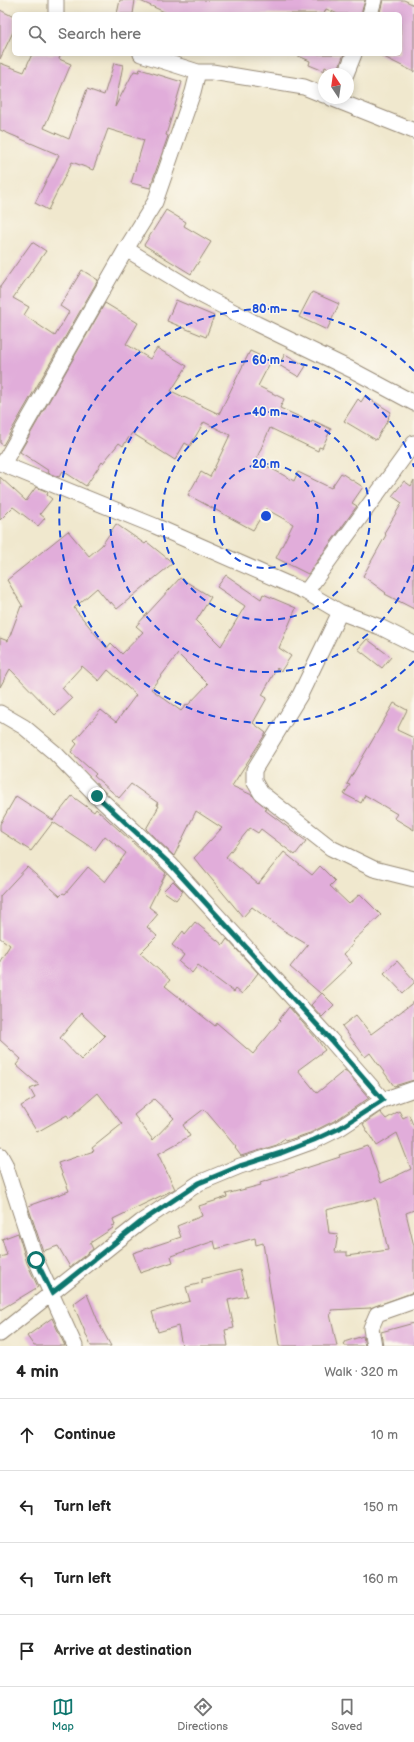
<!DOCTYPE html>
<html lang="en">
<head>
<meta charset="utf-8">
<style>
  :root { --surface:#fff; --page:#f6f6f6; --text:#222; --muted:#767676; --line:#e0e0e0; --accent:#0f766e }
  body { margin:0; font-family:"Balsamiq Sans",sans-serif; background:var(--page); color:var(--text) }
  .compass { position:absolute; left:318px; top:68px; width:36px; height:36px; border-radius:50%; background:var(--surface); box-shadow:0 2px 10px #0003; rotate:347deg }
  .stop { position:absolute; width:12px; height:12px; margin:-9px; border:3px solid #0f766e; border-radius:50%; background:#fff }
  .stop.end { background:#0f766e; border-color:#fff; box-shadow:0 1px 4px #0008 }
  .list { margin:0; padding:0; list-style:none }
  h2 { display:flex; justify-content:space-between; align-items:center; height:52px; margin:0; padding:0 16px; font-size:17px }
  h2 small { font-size:13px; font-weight:400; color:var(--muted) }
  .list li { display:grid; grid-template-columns:26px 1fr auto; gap:12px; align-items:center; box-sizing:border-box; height:72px; padding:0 16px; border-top:1px solid var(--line) }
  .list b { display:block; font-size:15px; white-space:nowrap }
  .list em { font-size:13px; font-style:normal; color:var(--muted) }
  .icon { flex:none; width:22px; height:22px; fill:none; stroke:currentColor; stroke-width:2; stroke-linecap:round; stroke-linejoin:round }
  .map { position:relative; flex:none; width:414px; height:1346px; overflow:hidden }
  .search { position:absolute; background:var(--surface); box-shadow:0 2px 10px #0003; left:12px; right:12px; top:12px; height:44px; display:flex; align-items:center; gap:10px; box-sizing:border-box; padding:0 14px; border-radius:6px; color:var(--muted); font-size:15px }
  .sheet { height:340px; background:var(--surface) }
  nav { display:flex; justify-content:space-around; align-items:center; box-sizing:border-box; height:56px; border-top:1px solid var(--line); background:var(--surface); font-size:11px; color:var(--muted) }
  nav a { display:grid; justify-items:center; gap:2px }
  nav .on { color:var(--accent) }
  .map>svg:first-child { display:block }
</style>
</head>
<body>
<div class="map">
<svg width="414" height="1346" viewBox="0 0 414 1346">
  <rect width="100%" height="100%" fill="#fbf7ec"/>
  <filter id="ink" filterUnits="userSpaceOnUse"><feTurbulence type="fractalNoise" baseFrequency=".025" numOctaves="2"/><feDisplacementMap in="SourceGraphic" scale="8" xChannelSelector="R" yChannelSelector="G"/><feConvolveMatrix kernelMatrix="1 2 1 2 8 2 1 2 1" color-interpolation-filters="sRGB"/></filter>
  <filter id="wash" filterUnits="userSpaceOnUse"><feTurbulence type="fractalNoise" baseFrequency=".012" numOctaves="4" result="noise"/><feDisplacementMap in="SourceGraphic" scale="16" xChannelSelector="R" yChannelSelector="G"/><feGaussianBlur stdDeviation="0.9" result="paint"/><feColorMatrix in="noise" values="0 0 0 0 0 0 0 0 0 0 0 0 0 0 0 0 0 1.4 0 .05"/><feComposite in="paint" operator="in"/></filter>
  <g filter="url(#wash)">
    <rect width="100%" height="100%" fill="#f0e8ce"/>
    <g id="blocks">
      <!-- building -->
      <path fill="#e1adda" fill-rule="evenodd" d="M 120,0 L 135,0 L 133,14 L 117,14 Z
        M 138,0 L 365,0 L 361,14 L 338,14 L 326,9 L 324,14 L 169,14 Z
        M 383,0 L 404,0 L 414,5 L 414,72 L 378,54 L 400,54 L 400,14 L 385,14 L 380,12 Z
        M 0,10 L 14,17 L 14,30 L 0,59 Z
        M 32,54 L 61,54 L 59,59 L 71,64 L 44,128 L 69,139 L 87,89 L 104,95 L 114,63 L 123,65 L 115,107 L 134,71 L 139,72 L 140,69 L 182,82 L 166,135 L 168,136 L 150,188 L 131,183 L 144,140 L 108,129 L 93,170 L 72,162 L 48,210 L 35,203 L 59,155 L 0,130 L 0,63 L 24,72 Z
        M 294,54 L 344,54 L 337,72 L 325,67 L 324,71 L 309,65 L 310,61 Z
        M 166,210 L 186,222 L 184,226 L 211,242 L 191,274 L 144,245 Z
        M 32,242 L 46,251 L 13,298 L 29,307 L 24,315 L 55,336 L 69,312 L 60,306 L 82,270 L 98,280 L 3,445 L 0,443 L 0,287 Z
        M 312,292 L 339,304 L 327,330 L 299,317 Z
        M 176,300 L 214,316 L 206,337 L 167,321 Z
        M 105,303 L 138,323 L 126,344 L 150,359 L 157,348 L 187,366 L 171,391 L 219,414 L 250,351 L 271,361 L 258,386 L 284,399 L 280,408 L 311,422 L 312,420 L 331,429 L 322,448 L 319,447 L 318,451 L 270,428 L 256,460 L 294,481 L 298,472 L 331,488 L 341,473 L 363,487 L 352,503 L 357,506 L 308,574 L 276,558 L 293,524 L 266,509 L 253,530 L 188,495 L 201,472 L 210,477 L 230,435 L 204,422 L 190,446 L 185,443 L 175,460 L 132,433 L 123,446 L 119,443 L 103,463 L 102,462 L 86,486 L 63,471 L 59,477 L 48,473 L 49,471 L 20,452 Z
        M 285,354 L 306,366 L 299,377 L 279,365 Z
        M 365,396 L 391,412 L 388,417 L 389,418 L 376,440 L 344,421 L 358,399 L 361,402 Z
        M 0,477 L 26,501 L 36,487 L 48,492 L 47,495 L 52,499 L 40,514 L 45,518 L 38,526 L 13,507 L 0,520 Z
        M 414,480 L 414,609 L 385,594 L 386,593 L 363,576 L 386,535 L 384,533 L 402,503 L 392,496 L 404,481 L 411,486 Z
        M 116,524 L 145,544 L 147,542 L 173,563 L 117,609 L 111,602 L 110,604 L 97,588 L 74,608 L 107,648 L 111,643 L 122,654 L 143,632 L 136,626 L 180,578 L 211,597 L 196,621 L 221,646 L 245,606 L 217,587 L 226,575 L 261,599 L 263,594 L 296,608 L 279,648 L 291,656 L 281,671 L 277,668 L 262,695 L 267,698 L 253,723 L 266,733 L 232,786 L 252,795 L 266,808 L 265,810 L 306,841 L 295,855 L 261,829 L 258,833 L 250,828 L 226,857 L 258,884 L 284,852 L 312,875 L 320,866 L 335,881 L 330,886 L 349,904 L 360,894 L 381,915 L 352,942 L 354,943 L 344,954 L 352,963 L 320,993 L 290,967 L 308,945 L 283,930 L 252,907 L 243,917 L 194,858 L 222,828 L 196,811 L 174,856 L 146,829 L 159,806 L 157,805 L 158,803 L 131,784 L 119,798 L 94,776 L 96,774 L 71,752 L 77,744 L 74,741 L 101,710 L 116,722 L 136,695 L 108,670 L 99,681 L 82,666 L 62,688 L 72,699 L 55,715 L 10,669 L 0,687 L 0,638 L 8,641 L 21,606 L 23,607 L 7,580 L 68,531 L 89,556 L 102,545 ZM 178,654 L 208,684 L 188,705 L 187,704 L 181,711 L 151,689 Z
        M 367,639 L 391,657 L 382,668 L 358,649 Z
        M 394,703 L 407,710 L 397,730 L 414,738 L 414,830 L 394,818 L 397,814 L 365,795 L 361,803 L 344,794 L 350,785 L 347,784 Z
        M 16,796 L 53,820 L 72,796 L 94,812 L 96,809 L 166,873 L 149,907 L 158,914 L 147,927 L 157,936 L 140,953 L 170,980 L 165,986 L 215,1026 L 217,1023 L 253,1054 L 280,1021 L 279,1020 L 289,1007 L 316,1038 L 325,1050 L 298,1070 L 317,1093 L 345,1070 L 369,1098 L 336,1120 L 310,1133 L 286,1141 L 285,1139 L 277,1145 L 241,1156 L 235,1148 L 236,1147 L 204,1109 L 183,1125 L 190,1136 L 158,1154 L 175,1189 L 113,1219 L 115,1225 L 112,1226 L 113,1228 L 90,1243 L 93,1249 L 70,1267 L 58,1246 L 43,1251 L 28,1206 L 69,1191 L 58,1163 L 94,1151 L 92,1148 L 122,1124 L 98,1093 L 69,1118 L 67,1115 L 37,1132 L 21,1106 L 35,1098 L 30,1089 L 39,1085 L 16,1065 L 21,1059 L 0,1040 L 0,961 L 10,945 L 0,938 L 0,896 L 27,867 L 60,896 L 63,893 L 65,894 L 88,867 L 105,882 L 126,853 L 105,836 L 95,850 L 53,822 L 31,851 L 0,831 L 0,824 ZM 81,1013 L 105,1036 L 81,1060 L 60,1038 ZM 154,1099 L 174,1118 L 153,1140 L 134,1115 Z
        M 173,881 L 183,891 L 176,900 L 163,891 Z
        M 195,922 L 223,945 L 227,939 L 258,973 L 242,994 L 236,989 L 234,992 L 198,965 L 192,973 L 179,962 L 184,955 L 172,945 L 183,931 L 185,934 Z
        M 397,961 L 414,980 L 414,983 L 403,993 L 384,973 Z
        M 322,993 L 334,1005 L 322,1017 L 311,1005 Z
        M 414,1002 L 414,1080 L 394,1086 L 370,1053 L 365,1057 L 342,1026 L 356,1015 L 371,1034 Z
        M 399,1111 L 403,1118 L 409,1115 L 414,1127 L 414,1210 L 406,1213 L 414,1246 L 414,1292 L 370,1308 L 331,1310 L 332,1313 L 330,1314 L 337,1346 L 279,1346 L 263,1243 L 256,1245 L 255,1238 L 216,1249 L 214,1241 L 171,1256 L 173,1262 L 140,1273 L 133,1253 L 181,1237 L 177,1226 L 202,1216 L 199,1206 L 227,1197 L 226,1194 L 261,1185 L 260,1183 L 340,1157 L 339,1155 L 368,1146 L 381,1183 L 411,1169 L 397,1133 L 376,1146 L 363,1124 L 380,1112 L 386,1119 ZM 376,1198 L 388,1250 L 347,1256 L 347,1252 L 335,1252 L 338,1234 L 329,1233 L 326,1210 Z
        M 18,1233 L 27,1263 L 38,1287 L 0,1310 L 0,1257 L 7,1255 L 2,1239 Z
        M 240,1270 L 247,1296 L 228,1300 L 234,1328 L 225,1330 L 228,1346 L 182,1346 L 178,1326 L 158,1332 L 152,1312 L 190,1301 L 186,1287 L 202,1283 L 202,1279 Z
        M 87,1294 L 100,1326 L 111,1346 L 91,1346 L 73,1304 Z
        M 52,1318 L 65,1346 L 34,1346 L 27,1336 Z
        M 414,1323 L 414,1346 L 383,1346 L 381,1332 Z
        M 363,1336 L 365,1346 L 345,1346 L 344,1342 Z"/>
    </g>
  </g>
  <g filter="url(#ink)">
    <use href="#blocks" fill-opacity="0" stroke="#968976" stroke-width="1"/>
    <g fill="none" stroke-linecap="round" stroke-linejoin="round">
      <defs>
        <path id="minor" d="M 56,0 L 56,14
          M 370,14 L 374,0
          M 141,54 L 198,72 L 212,72 L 304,87 L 324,95
          M 346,74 L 354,54
          M 331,98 L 414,131
          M 126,249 L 203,296 L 257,324 L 352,370 L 414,403
          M 0,463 L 155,526 L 306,592 L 340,612 L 380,627 L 414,644
          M 3,464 L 126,249 L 155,202 L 193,92 L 198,72
          M 306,592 L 414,443
          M 340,612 L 300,695 L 254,770 L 254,781 L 261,793 L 331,848 L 374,869 L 414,879
          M 0,713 L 24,727 L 55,753 L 97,796 L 171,865 L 330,1039 L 383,1100
          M 0,1155 L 5,1164 L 36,1260 L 75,1346
          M 0,1334 L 141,1222 L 199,1183 L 240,1166 L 281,1153 L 314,1141 L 340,1128 L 383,1100 L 414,1089
          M 374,1346 L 371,1328 L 377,1314 L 414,1301"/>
      </defs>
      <!-- minor casing -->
      <use href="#minor" stroke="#968976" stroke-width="17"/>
      <!-- minor -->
      <use href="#minor" stroke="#fff" stroke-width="15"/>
    </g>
  </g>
  <g fill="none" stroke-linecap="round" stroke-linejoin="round" filter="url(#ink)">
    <!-- route -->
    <path stroke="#0f766e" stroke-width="5" d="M 36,1260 L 52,1293 L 141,1222 L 199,1183 L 240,1166 L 281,1153 L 314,1140 L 340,1128 L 383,1100 L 330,1039 L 171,865 L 97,796"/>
  </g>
  <!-- distance rings -->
  <g fill="none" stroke="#1d4ed8" stroke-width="2" stroke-dasharray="7 5">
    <circle cx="266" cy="516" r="52"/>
    <circle cx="266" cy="516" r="104"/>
    <path d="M414 565A156 156 0 1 1 414 467"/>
    <path d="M414 661A207 207 0 1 1 414 371"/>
  </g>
  <circle cx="266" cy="516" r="6" fill="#1d4ed8" stroke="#fbf7ec" stroke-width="2"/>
  <g font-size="12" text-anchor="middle" font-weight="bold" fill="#1d4ed8" stroke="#fbf7ec" stroke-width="3" stroke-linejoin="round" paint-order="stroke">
    <text x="266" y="313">80 m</text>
    <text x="266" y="364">60 m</text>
    <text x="266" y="416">40 m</text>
    <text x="266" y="468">20 m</text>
  </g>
</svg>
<svg class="compass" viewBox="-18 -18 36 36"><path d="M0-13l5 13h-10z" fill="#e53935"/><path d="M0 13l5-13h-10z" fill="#767676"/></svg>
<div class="stop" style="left:36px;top:1260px"></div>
<div class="stop end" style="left:97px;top:796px"></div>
<div class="search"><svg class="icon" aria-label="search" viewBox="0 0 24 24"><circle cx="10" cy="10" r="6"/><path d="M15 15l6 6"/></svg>Search here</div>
</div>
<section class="sheet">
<h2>4 min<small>Walk · 320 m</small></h2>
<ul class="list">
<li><svg class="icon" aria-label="ahead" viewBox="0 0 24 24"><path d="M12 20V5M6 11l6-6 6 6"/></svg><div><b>Continue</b></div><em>10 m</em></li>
<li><svg class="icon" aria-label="left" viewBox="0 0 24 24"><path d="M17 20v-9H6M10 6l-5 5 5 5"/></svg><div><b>Turn left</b></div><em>150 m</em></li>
<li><svg class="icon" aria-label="left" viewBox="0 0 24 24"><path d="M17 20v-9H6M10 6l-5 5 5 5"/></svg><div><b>Turn left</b></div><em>160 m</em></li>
<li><svg class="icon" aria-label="arrive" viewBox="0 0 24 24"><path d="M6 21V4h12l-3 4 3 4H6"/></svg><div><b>Arrive at destination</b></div></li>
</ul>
</section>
<nav>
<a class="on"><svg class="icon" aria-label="map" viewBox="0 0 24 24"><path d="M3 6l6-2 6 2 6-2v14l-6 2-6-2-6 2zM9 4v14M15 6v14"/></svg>Map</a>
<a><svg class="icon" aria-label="directions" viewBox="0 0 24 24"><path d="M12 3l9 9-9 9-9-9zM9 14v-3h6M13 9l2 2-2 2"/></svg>Directions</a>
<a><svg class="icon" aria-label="saved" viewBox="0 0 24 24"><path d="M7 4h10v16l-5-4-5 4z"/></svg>Saved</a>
</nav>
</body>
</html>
